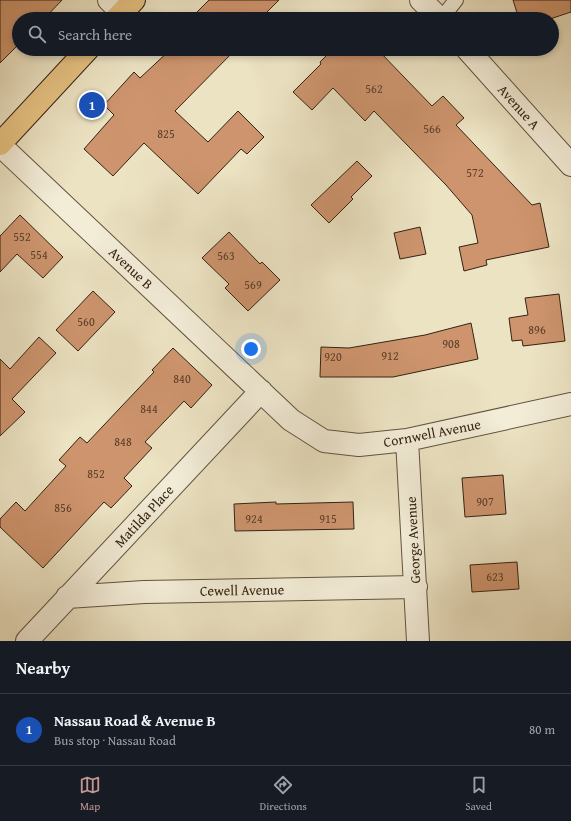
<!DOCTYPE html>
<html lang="en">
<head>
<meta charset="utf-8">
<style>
  :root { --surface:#171b24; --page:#242831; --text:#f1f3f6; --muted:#9ea1a6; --line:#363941; --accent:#c59692 }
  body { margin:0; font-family:"Gentium Book Plus",serif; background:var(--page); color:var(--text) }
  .you { position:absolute; left:251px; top:349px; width:14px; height:14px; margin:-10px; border:3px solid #fff; border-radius:50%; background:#1a73e8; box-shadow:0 0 0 6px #1a73e833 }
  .badge { display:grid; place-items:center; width:26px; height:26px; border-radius:50%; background:var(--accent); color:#fff; font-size:13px; font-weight:700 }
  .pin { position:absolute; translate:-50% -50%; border:2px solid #fff; box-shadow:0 1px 4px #0006 }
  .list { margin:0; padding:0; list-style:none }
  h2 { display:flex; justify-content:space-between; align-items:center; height:52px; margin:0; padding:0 16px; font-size:17px }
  h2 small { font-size:13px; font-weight:400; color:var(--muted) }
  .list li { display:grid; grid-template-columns:26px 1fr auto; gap:12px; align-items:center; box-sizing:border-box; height:72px; padding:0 16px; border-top:1px solid var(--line) }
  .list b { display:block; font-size:15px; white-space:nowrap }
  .list p { margin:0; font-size:13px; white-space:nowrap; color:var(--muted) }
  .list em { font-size:13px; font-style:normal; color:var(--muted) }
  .icon { flex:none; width:22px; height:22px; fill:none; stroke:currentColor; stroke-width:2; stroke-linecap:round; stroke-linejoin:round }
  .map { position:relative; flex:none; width:571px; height:641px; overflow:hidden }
  .search { position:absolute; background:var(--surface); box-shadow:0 2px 6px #0003; left:12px; right:12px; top:12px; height:44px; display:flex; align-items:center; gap:10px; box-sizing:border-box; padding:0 14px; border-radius:22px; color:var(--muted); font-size:15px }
  .sheet { height:124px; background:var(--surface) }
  nav { display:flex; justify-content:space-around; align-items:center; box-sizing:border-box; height:56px; border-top:1px solid var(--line); background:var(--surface); font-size:11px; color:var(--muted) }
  nav a { display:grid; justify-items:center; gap:2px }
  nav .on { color:var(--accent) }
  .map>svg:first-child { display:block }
</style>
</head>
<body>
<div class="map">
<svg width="571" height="641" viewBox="0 0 571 641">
  <rect width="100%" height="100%" fill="#ece3c3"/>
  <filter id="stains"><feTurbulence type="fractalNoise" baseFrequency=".005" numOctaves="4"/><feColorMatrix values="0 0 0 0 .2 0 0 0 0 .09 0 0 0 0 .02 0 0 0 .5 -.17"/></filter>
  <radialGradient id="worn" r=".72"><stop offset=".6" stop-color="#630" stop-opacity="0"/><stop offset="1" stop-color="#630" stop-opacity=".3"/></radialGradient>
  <!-- building -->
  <path fill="#cd946d" stroke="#332313" d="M 0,0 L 62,0 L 44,19 L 19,19 L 19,44 L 0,63 Z
    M 209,0 L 279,0 L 260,19 L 201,19 L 203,17 L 197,12 Z
    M 513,0 L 571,0 L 571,12 L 550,19 L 519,19 Z
    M 171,49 L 236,49 L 175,111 L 208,142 L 238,111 L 264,137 L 247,154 L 241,149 L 198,194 L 144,143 L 113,176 L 84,149 L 114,115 L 104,105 L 134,72 L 140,78 Z
    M 333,49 L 377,49 L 432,106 L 443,96 L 464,118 L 456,125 L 532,205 L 540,203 L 549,247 L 486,260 L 487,265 L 464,271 L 459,247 L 478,243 L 472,215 L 446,185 L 374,111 L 365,121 L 333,88 L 312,110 L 293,92 L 321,64 L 320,62 Z
    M 357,161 L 372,176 L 351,197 L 353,199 L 329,223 L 311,205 Z
    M 20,215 L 63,257 L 43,278 L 17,254 L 0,272 L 0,236 Z
    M 420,227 L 426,254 L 400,259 L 394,233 Z
    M 229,232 L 260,264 L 262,262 L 280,280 L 248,311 L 225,288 L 229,284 L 202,258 Z
    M 93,291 L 115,312 L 78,351 L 56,330 Z
    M 559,294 L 565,341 L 523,346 L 522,340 L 512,341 L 509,318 L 528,315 L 525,298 Z
    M 471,323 L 478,359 L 393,377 L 320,377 L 321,347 L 349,348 L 425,335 Z
    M 39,337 L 56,353 L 12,399 L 25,412 L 0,436 L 0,359 L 10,369 Z
    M 173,348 L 212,385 L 191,408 L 184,401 L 145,442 L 152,448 L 124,478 L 132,486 L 111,508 L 104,502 L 43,568 L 0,527 L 0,519 L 16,502 L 25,511 L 66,466 L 59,460 L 80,437 L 87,443 L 154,372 L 152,370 Z
    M 503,475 L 506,514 L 465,517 L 462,478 Z
    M 276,502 L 276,504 L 353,502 L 354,529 L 235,531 L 234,504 Z
    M 517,562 L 519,589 L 472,592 L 470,565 Z"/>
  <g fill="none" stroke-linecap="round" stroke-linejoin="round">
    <defs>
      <path id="service" d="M 441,19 L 456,0"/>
      <path id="minor" d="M 109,0 L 122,13
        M 421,0 L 440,19
        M 467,49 L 571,165
        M 0,145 L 291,420 L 324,441 L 359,445 L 407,440 L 571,404
        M 407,440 L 418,641
        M 67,597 L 144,592 L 416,587
        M 27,641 L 261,391"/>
      <path id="primary" d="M 116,19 L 134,0
        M 0,144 L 88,49"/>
    </defs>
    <!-- service casing -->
    <use href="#service" stroke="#61533f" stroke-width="16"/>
    <!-- minor casing -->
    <use href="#minor" stroke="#61533f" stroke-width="24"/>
    <!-- primary casing -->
    <use href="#primary" stroke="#332313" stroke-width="24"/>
    <!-- service -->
    <use href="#service" stroke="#f3edd8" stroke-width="14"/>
    <!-- minor -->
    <use href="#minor" stroke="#f3edd8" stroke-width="22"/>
    <!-- primary -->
    <use href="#primary" stroke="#e6c282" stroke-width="22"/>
  </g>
  <g text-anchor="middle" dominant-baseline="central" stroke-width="3.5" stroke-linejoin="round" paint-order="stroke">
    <!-- number labels -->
    <g font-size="12" fill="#5a3f2a">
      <text x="374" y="88">562</text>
      <text x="432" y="128">566</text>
      <text x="166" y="133">825</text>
      <text x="475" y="172">572</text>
      <text x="22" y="236">552</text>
      <text x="39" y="254">554</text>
      <text x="226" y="255">563</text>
      <text x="253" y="284">569</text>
      <text x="86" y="321">560</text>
      <text x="537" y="329">896</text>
      <text x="451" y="343">908</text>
      <text x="390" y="355">912</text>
      <text x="333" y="356">920</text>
      <text x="182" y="378">840</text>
      <text x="149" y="408">844</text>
      <text x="123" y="441">848</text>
      <text x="96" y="473">852</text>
      <text x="485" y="501">907</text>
      <text x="63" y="507">856</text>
      <text x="254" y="518">924</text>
      <text x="328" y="518">915</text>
      <text x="495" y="576">623</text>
    </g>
    <!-- street labels -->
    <g font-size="14" fill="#332313" stroke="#f3edd8">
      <text transform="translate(519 107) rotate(48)">Avenue A</text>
      <text transform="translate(131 268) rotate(43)">Avenue B</text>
      <text transform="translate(432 433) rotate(-11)">Cornwell Avenue</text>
      <text transform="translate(144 516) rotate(-47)">Matilda Place</text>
      <text transform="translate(413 540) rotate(-93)">George Avenue</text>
      <text transform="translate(242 590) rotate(-1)">Cewell Avenue</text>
    </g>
  </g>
  <rect width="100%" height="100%" filter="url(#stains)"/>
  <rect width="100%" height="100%" fill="url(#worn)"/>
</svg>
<div class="you"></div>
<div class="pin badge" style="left:92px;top:105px;background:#1a4fb4">1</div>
<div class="search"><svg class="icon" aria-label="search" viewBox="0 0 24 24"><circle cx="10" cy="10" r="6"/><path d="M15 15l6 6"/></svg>Search here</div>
</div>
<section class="sheet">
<h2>Nearby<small></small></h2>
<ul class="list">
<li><span class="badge" style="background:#1a4fb4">1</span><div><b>Nassau Road &amp; Avenue B</b><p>Bus stop · Nassau Road</p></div><em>80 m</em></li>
</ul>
</section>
<nav>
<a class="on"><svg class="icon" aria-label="map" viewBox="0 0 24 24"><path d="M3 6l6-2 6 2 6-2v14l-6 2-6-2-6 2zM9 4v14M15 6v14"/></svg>Map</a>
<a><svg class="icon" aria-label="directions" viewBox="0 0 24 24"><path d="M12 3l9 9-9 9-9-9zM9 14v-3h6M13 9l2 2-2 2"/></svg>Directions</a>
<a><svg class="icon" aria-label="saved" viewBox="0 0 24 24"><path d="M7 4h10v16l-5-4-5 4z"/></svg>Saved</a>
</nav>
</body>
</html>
